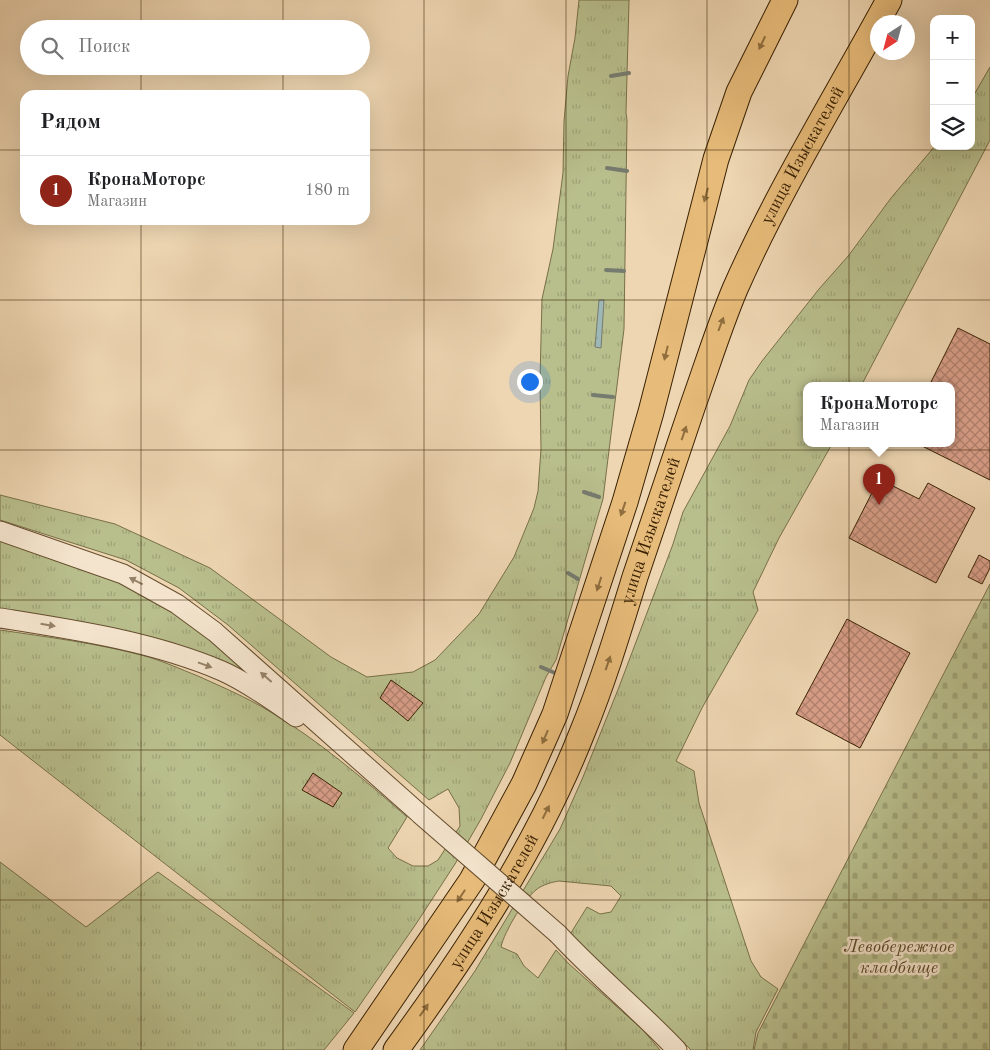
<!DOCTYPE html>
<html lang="ru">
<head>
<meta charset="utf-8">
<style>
  :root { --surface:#fff; --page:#f2f2f2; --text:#202124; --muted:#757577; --line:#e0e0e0; --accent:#8f2418 }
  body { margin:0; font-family:"Old Standard TT",serif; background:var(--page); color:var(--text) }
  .controls { position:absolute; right:15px; top:15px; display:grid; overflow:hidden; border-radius:10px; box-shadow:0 5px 20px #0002 }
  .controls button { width:45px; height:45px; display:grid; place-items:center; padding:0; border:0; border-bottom:1px solid var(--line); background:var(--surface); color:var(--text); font:25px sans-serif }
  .compass { position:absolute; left:870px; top:15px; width:45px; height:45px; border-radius:50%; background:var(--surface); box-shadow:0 5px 20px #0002; rotate:216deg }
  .you { position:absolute; left:529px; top:381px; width:18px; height:18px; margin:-12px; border:4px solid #fff; border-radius:50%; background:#1a73e8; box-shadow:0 0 0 8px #1a73e833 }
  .badge { display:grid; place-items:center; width:32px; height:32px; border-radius:50%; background:var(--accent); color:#fff; font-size:16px; font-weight:700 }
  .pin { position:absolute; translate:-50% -41px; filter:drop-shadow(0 1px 2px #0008) }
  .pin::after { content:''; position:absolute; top:26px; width:18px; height:15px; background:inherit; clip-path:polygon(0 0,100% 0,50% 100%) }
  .popup { position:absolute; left:803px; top:382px; width:152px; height:65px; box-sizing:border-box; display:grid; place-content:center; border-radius:10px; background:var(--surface); filter:drop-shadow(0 1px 4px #0005); font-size:16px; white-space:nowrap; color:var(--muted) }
  .popup b { font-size:19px; color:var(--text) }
  .popup::after { content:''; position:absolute; left:50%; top:100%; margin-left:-10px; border:10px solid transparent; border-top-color:var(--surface) }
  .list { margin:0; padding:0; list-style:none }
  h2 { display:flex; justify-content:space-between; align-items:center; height:65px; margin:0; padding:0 20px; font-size:21px }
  h2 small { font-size:16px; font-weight:400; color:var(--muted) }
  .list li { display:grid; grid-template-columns:32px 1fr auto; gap:15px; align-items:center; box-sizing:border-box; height:70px; padding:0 20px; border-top:1px solid var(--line) }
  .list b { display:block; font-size:19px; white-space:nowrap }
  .list p { margin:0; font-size:16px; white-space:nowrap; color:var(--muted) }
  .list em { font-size:16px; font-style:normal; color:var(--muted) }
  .icon { flex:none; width:28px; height:28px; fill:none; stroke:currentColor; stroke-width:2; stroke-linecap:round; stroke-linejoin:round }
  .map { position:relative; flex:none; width:990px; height:1050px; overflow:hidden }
  .search { position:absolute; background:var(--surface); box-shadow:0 5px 20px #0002; left:20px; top:20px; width:350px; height:55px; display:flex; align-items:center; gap:12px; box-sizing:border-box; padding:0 18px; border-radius:28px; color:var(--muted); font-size:19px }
  .panel { position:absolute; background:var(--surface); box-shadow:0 5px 20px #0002; left:20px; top:90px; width:350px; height:135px; border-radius:15px }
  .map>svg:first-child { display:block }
</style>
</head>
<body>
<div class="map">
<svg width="990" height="1050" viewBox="0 0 990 1050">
  <defs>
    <pattern id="grass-tufts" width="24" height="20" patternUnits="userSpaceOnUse" patternTransform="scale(1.25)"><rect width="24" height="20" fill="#b8be8c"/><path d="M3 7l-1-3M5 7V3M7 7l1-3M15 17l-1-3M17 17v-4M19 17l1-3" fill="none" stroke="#9fa377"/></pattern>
    <pattern id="cemetery-stones" width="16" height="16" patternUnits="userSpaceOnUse" patternTransform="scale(1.25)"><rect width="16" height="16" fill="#b8be8c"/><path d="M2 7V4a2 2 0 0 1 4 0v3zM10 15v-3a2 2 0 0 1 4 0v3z" fill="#9fa377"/></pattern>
    <pattern id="water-ripples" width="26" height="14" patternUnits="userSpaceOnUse" patternTransform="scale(1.25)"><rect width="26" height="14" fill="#9eb7b7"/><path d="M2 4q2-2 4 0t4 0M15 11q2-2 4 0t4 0" fill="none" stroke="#829493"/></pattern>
    <pattern id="building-cross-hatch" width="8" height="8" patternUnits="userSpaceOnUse" patternTransform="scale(1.25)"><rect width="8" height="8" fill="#d89e88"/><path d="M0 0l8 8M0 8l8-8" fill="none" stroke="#b0806d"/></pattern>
  </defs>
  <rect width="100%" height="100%" fill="#eed6b2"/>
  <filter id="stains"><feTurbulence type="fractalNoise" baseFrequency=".004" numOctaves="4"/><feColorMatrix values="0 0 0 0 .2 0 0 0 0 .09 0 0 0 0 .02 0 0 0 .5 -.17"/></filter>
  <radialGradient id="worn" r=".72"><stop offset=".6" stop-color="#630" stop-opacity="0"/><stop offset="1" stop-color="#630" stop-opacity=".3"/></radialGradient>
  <!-- grass -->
  <path fill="url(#grass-tufts)" stroke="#787048" d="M 579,0 L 629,0 L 626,113 L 627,120 L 624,329 L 603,499 L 556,660 L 546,677 L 510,763 L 481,819 L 455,864 L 416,924 L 355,1012 L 0,735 L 0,630 C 47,637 95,643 141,655 C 161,660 180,669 198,676 C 222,687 246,697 269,711 C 317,739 365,780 407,817 L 388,848 L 397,858 L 413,866 L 428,866 L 438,860 L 460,826 L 459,808 L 448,789 L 429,800 L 228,625 L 179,588 L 126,560 L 0,520 L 0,495 L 115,524 L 210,568 L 331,657 L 367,677 L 413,672 L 435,660 L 479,614 L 514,557 L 534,508 L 538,491 L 541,449 L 540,380 L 542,299 L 553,249 L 563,173 L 564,121 L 568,76 L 575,38 Z
    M 990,67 L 990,140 L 861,386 L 806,386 L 806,444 L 832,444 L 779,538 L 753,592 L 758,610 L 702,708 L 676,761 L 694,771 L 699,803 L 751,961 L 761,977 L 778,989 L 756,1032 L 753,1050 L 691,1050 L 658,1017 L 592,955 L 569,936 L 587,907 L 600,914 L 611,912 L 621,896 L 611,886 L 559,881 C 552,882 546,884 540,887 C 526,895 504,932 501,947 L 517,954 L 524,966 L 538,978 L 556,950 L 568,963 L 643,1030 L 660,1050 L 420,1050 L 475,971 L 560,829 L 583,777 L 619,687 L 673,544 L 683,512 L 730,426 L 749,380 L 762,361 L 819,289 L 849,255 L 891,198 L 935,146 L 971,146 L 971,100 Z
    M 0,541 L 86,566 L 175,609 L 264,688 L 0,612 Z
    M 0,862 L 86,927 L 158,872 L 354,1013 L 324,1050 L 0,1050 Z"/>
  <!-- cemetery -->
  <path fill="url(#cemetery-stones)" stroke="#787048" d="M 990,584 L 990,1050 L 754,1050 L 758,1033 Z"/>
  <!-- water -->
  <path fill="url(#water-ripples)" stroke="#767b6f" d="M 599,300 L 604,300 L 601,348 L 595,347 Z"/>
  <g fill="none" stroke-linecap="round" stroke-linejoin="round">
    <!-- stream -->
    <path stroke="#767b6f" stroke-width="4" d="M 611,76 L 629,73
      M 607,168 L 627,171
      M 606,270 L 624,271
      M 593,395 L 613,397
      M 584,492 L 599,497
      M 568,573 L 578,579
      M 541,667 L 555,673"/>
  </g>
  <!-- building -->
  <path fill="url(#building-cross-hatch)" stroke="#392103" d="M 958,328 L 990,344 L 990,480 L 918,444 L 952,444 L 952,386 L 929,386 Z
    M 879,479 L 919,499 L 928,483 L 975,508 L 936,583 L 849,538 Z
    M 979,555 L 990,561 L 990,568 L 982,584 L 968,577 Z
    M 847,619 L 910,653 L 860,748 L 796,714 Z
    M 391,680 L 423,703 L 408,721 L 380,698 Z
    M 313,773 L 342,793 L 333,807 L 302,790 Z"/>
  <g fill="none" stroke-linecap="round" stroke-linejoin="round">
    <defs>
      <path id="tertiary" d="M 0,531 L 123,574 L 177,604 L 215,632 L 420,814
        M 0,618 C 75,630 151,641 222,671 C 245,681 275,702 296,717
        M 558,934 C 596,975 639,1010 677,1050"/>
      <g id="trunk">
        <path d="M 356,1050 L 472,880 L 524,784 L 555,714 L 625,502 L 651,412 L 716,159 L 739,92 L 785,0"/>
        <path id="s1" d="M 396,1050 C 468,951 537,847 582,733 C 603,682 619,629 635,577 C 654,520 674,463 693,405 C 707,366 719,327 735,289 C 779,189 837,96 889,0"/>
      </g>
    </defs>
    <!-- tertiary casing -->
    <use href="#tertiary" stroke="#664e2f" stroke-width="21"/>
    <!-- trunk casing -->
    <use href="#trunk" stroke="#392103" stroke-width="27"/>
    <!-- tertiary -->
    <use href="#tertiary" stroke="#f4e4cd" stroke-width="19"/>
    <!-- trunk -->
    <use href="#trunk" stroke="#e7bb79" stroke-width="25"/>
    <defs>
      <path id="tertiary-bridge" d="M 420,814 L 558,934"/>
    </defs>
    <!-- tertiary-bridge casing -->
    <use href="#tertiary-bridge" stroke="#664e2f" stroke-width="21" stroke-linecap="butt"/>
    <!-- tertiary-bridge -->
    <use href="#tertiary-bridge" stroke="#f4e4cd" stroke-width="19"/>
  </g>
  <!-- one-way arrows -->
  <defs><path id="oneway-solid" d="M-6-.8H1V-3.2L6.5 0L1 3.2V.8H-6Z" transform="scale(1.25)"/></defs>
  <g fill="#906e3e">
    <use href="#oneway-solid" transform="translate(762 43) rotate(115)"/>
    <use href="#oneway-solid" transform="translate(706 195) rotate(105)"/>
    <use href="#oneway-solid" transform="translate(721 324) rotate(-69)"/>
    <use href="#oneway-solid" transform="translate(666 353) rotate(104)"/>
    <use href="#oneway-solid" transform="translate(684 433) rotate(-71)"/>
    <use href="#oneway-solid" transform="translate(623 509) rotate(109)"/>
    <use href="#oneway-solid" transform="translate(599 584) rotate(108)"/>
    <use href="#oneway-solid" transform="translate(608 663) rotate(-71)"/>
    <use href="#oneway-solid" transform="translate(545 737) rotate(113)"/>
    <use href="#oneway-solid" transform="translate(546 812) rotate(-63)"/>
    <use href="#oneway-solid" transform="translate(461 896) rotate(123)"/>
    <use href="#oneway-solid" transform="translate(424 1010) rotate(-55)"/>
  </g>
  <g fill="#968268">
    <use href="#oneway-solid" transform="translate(136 581) rotate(-153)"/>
    <use href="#oneway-solid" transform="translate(48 625) rotate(9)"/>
    <use href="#oneway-solid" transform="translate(205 665) rotate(20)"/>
    <use href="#oneway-solid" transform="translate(266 677) rotate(-139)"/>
  </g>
  <!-- grid -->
  <path fill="none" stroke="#392103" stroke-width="1" stroke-opacity="0.55" d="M 141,0 L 141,29M 283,0 L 283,29M 424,0 L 424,1050M 566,0 L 566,1050M 707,0 L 707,1050M 849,0 L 849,1050M 141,66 L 141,95M 283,66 L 283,95M 0,150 L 25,150M 365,150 L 990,150M 141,220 L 141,1050M 283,220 L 283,1050M 0,300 L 990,300M 0,450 L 990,450M 0,600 L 990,600M 0,750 L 990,750M 0,900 L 990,900"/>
  <g text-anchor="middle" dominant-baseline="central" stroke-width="5" stroke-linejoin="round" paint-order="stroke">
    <!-- street labels -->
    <g font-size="18" fill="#392103" stroke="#f4e4cd">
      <text stroke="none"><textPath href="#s1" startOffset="988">улица Изыскателей</textPath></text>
      <text stroke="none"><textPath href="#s1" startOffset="582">улица Изыскателей</textPath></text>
      <text stroke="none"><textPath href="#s1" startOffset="178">улица Изыскателей</textPath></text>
    </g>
    <!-- park labels -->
    <g font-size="18" font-style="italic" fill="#594825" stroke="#f4e4cd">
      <text x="899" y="947">Левобережное<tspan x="899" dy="21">кладбище</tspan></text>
    </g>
  </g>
  <rect width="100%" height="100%" filter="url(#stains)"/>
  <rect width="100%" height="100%" fill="url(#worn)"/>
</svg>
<div class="controls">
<button>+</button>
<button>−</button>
<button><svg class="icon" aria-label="layers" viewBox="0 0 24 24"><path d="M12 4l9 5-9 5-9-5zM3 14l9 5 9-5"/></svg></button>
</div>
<svg class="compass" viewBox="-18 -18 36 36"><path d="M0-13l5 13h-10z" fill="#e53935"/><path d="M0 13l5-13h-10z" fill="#757577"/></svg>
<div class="you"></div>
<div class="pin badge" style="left:879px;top:505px">1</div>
<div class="popup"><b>КронаМоторс</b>Магазин</div>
<div class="search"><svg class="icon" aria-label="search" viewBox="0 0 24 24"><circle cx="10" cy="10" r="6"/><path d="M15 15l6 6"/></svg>Поиск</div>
<section class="panel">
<h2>Рядом<small></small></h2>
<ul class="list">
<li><span class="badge">1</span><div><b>КронаМоторс</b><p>Магазин</p></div><em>180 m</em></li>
</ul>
</section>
</div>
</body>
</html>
